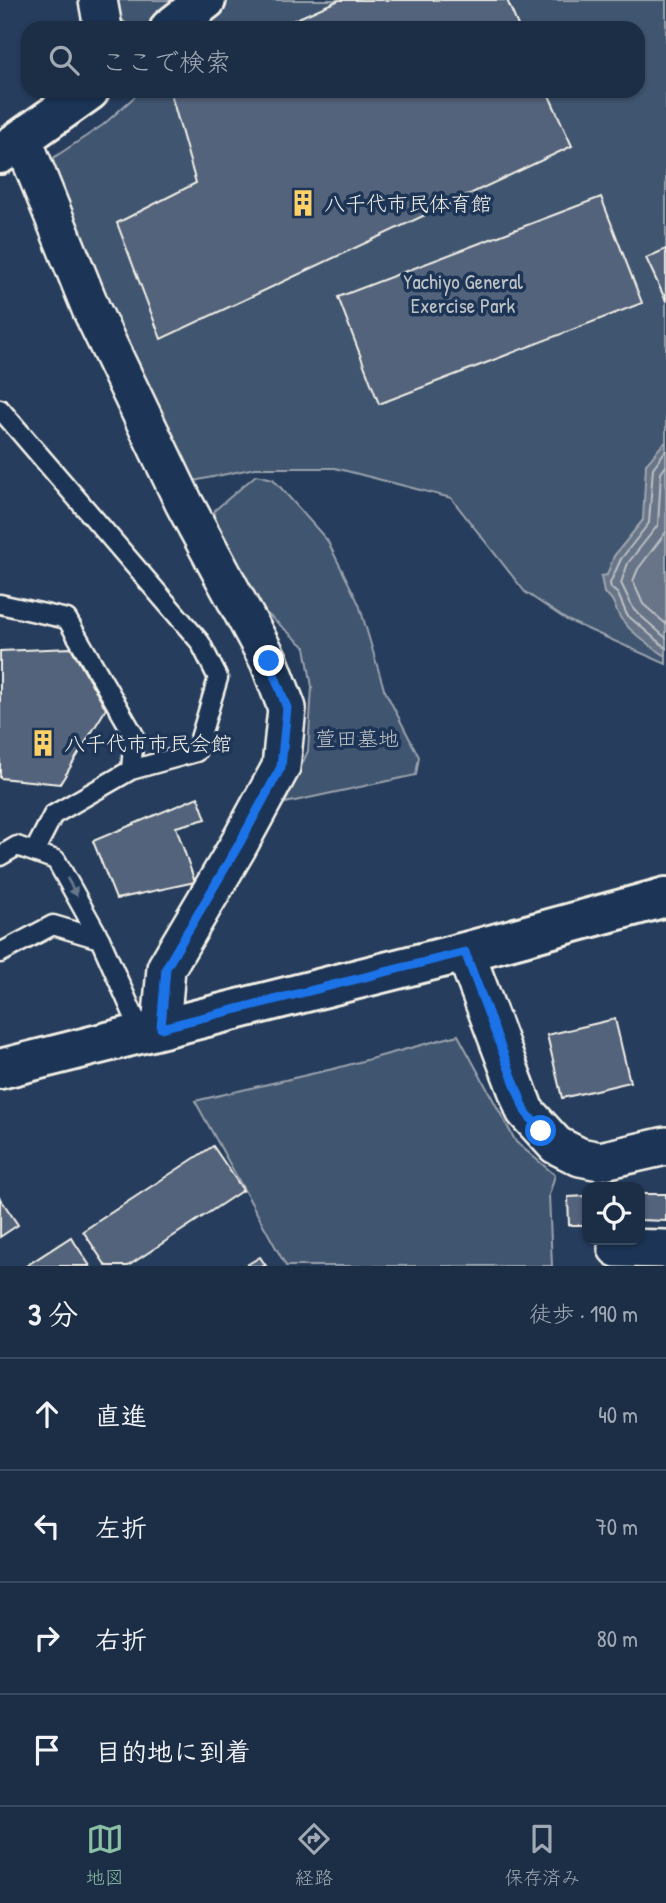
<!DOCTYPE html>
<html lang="ja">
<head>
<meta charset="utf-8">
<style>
  :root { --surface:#1c2e46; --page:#25364d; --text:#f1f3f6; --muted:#a0a8b3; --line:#3a4a5f; --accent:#8abfa5 }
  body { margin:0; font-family:"Patrick Hand","Klee One",sans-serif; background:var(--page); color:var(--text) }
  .controls { position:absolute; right:21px; bottom:21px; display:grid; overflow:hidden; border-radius:14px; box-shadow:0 2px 5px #0004 }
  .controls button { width:63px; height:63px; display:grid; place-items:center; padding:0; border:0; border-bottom:2px solid var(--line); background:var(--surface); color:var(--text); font:35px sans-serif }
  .stop { position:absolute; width:21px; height:21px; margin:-16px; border:5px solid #1a73e8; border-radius:50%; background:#fff }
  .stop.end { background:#1a73e8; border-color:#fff; box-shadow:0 2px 7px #0008 }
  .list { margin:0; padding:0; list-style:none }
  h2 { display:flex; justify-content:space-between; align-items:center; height:91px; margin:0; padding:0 28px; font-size:30px }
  h2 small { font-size:23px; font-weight:400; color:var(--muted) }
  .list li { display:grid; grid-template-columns:46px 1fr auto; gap:21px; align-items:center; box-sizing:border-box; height:112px; padding:0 28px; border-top:2px solid var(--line) }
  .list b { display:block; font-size:26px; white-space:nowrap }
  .list em { font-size:23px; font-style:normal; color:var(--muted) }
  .icon { flex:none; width:38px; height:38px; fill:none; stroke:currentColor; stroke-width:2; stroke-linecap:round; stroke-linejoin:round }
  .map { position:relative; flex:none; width:666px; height:1266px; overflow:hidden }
  .search { position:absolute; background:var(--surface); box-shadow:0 2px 5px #0004; left:21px; right:21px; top:21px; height:77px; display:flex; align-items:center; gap:18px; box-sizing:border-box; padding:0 24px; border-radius:21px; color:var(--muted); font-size:26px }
  .sheet { height:539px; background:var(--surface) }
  nav { display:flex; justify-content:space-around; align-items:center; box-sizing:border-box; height:98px; border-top:2px solid var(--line); background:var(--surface); font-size:19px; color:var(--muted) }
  nav a { display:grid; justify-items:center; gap:4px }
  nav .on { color:var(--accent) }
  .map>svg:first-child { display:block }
</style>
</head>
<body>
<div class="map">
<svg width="666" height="1266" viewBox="0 0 666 1266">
  <rect width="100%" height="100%" fill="#263d5d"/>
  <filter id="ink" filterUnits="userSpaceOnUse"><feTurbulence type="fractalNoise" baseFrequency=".0143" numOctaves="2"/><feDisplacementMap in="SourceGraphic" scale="14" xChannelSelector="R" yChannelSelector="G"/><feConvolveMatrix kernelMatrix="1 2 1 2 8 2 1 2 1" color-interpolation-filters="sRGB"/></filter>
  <g filter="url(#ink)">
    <!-- green -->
    <path fill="#40546f" stroke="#9aa2ac" stroke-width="2" d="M 114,0 L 666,0 L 666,664 L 567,620 L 525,592 L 451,498 L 335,468 L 255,468 L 184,483 L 47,162 L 103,125 L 141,91 L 638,91 L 638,28 L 132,28 L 121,19 Z
      M 256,475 L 273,479 L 327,540 L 359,604 L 384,689 L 419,757 L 416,775 L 285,803 L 308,751 L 312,687 L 305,647 L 264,611 L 211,524 L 215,510 Z
      M 458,1035 L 516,1142 L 555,1175 L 549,1195 L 552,1266 L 286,1266 L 195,1101 L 337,1068 Z"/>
    <!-- water -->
    <path fill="#677588" stroke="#9fa7ae" stroke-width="2" d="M 666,442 L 666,656 C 651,647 633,634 622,620 C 614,610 616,599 604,593 L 601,576 L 607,575 L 614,556 L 643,520 L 646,464 C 654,457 657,448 666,442 Z"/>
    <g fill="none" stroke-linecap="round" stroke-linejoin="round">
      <!-- shore -->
      <path stroke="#bcbfc2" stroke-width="2" d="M 666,450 L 653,468 L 649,523 L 621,559 L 610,583 L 611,588 L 618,594 L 627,615 L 666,648
        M 666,466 L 661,473 L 658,525 L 628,563 L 621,583 L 634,610 L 666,638
        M 666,532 L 638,569 L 633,581 L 643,604 L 666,624"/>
    </g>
    <!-- building -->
    <path fill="#52647b" stroke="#f4f1e8" stroke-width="2" d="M 339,0 L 507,0 L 519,28 L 276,28 Z
      M 170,91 L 547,91 L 572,146 L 161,339 L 117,223 L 196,183 Z
      M 601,197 L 642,303 L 379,404 L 338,297 Z
      M 666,249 L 666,301 L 646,258 Z
      M 71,648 L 106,709 L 60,784 L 0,778 L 0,651 Z
      M 198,797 L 206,819 L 176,827 L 195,882 L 116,899 L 93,841 Z
      M 615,1019 L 630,1082 L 562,1098 L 547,1035 Z
      M 213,1146 L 243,1190 L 128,1266 L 106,1266 L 83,1231 Z
      M 640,1194 L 666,1194 L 666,1221 L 640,1220 Z
      M 587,1196 L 587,1225 L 569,1225 L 568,1197 Z
      M 0,1198 L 18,1225 L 0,1237 Z
      M 71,1237 L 90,1266 L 26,1266 Z
      M 260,1257 L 266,1266 L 245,1266 Z"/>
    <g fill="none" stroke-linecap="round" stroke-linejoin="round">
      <defs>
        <path id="lane" d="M 0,409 L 200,642 L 218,678 L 196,752 L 131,770
          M 0,604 L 67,619 L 134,735 L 131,770 L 53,815 L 34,852
          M 0,856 L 17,846 L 56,860 L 100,939 L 142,1034
          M 0,953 L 53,925 L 100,939"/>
        <path id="street" d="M 98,0 L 103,28
          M 23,140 L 91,309 L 184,503 L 269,661 L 287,708 L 281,767 L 238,846 L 166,968 L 161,1028
          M 465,952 L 525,1111 L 556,1145 L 580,1157 L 600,1161 L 666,1146
          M 617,1248 L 666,1249"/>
        <path id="secondary" d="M 170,28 L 206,0
          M 0,154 L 89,91
          M 0,1069 L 465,952 L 666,897"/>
      </defs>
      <!-- lane casing -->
      <use href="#lane" stroke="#f4f1e8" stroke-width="23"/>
      <!-- street casing -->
      <use href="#street" stroke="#f4f1e8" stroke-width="42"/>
      <!-- secondary casing -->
      <use href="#secondary" stroke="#f4f1e8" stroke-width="44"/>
      <!-- lane -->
      <use href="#lane" stroke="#1d3557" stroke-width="18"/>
      <!-- street -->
      <use href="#street" stroke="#1d3557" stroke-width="37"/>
      <!-- secondary -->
      <use href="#secondary" stroke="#1d3557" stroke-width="38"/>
    </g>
    <!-- one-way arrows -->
    <defs><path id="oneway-solid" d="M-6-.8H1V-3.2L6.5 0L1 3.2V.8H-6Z" transform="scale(1.75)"/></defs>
    <use fill="#68778a" href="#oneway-solid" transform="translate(72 887) rotate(61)"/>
  </g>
  <g fill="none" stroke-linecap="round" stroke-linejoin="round" filter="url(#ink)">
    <!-- route -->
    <path stroke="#1a73e8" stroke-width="9" d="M 269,661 L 287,708 L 281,767 L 238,846 L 166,968 L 161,1028 L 465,952 L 525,1111 L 541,1131"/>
  </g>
  <!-- icons -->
  <defs>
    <symbol id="building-bare" viewBox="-9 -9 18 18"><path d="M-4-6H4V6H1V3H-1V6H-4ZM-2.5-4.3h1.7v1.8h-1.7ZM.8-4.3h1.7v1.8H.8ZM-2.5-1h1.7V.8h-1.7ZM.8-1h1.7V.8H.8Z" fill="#ffd166" stroke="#1d3557" stroke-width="2.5" paint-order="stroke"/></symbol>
  </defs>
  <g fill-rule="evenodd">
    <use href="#building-bare" x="284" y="184" width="38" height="38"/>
    <use href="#building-bare" x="24" y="724" width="38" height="38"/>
  </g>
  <g text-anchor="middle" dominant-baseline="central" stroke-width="7" stroke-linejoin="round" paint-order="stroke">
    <!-- poi labels -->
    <g font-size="21" fill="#f4f1e8" stroke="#1d3557" text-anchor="start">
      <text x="324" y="203">八千代市民体育館</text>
      <text x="64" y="743">八千代市市民会館</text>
    </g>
    <!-- park labels -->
    <g font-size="21" fill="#bec2c4" stroke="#1d3557">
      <text x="463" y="281">Yachiyo General<tspan x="463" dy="24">Exercise Park</tspan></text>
      <text x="357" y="738">萱田墓地</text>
    </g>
  </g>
</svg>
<div class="controls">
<button><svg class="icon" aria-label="locate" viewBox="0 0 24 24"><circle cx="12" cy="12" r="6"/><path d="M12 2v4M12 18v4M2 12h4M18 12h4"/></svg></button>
</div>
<div class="stop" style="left:541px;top:1131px"></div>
<div class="stop end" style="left:269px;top:661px"></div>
<div class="search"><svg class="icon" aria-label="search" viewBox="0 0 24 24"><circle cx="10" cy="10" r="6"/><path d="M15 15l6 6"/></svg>ここで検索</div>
</div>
<section class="sheet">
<h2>3 分<small>徒歩 · 190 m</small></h2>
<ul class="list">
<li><svg class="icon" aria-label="ahead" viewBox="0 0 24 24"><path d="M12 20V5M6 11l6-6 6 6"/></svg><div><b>直進</b></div><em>40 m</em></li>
<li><svg class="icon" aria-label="left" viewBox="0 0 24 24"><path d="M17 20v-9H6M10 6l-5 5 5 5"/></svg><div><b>左折</b></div><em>70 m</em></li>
<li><svg class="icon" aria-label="right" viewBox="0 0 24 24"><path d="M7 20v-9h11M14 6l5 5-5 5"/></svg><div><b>右折</b></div><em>80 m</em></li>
<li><svg class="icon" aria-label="arrive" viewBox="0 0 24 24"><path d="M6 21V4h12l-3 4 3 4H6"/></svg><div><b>目的地に到着</b></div></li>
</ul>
</section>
<nav>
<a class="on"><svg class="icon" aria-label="map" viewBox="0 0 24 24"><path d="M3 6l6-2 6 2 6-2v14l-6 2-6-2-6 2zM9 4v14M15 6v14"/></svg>地図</a>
<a><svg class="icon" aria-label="directions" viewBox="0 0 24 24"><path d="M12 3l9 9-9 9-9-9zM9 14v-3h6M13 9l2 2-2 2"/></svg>経路</a>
<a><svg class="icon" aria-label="saved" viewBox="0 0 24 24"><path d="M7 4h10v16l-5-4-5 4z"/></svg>保存済み</a>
</nav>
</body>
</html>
